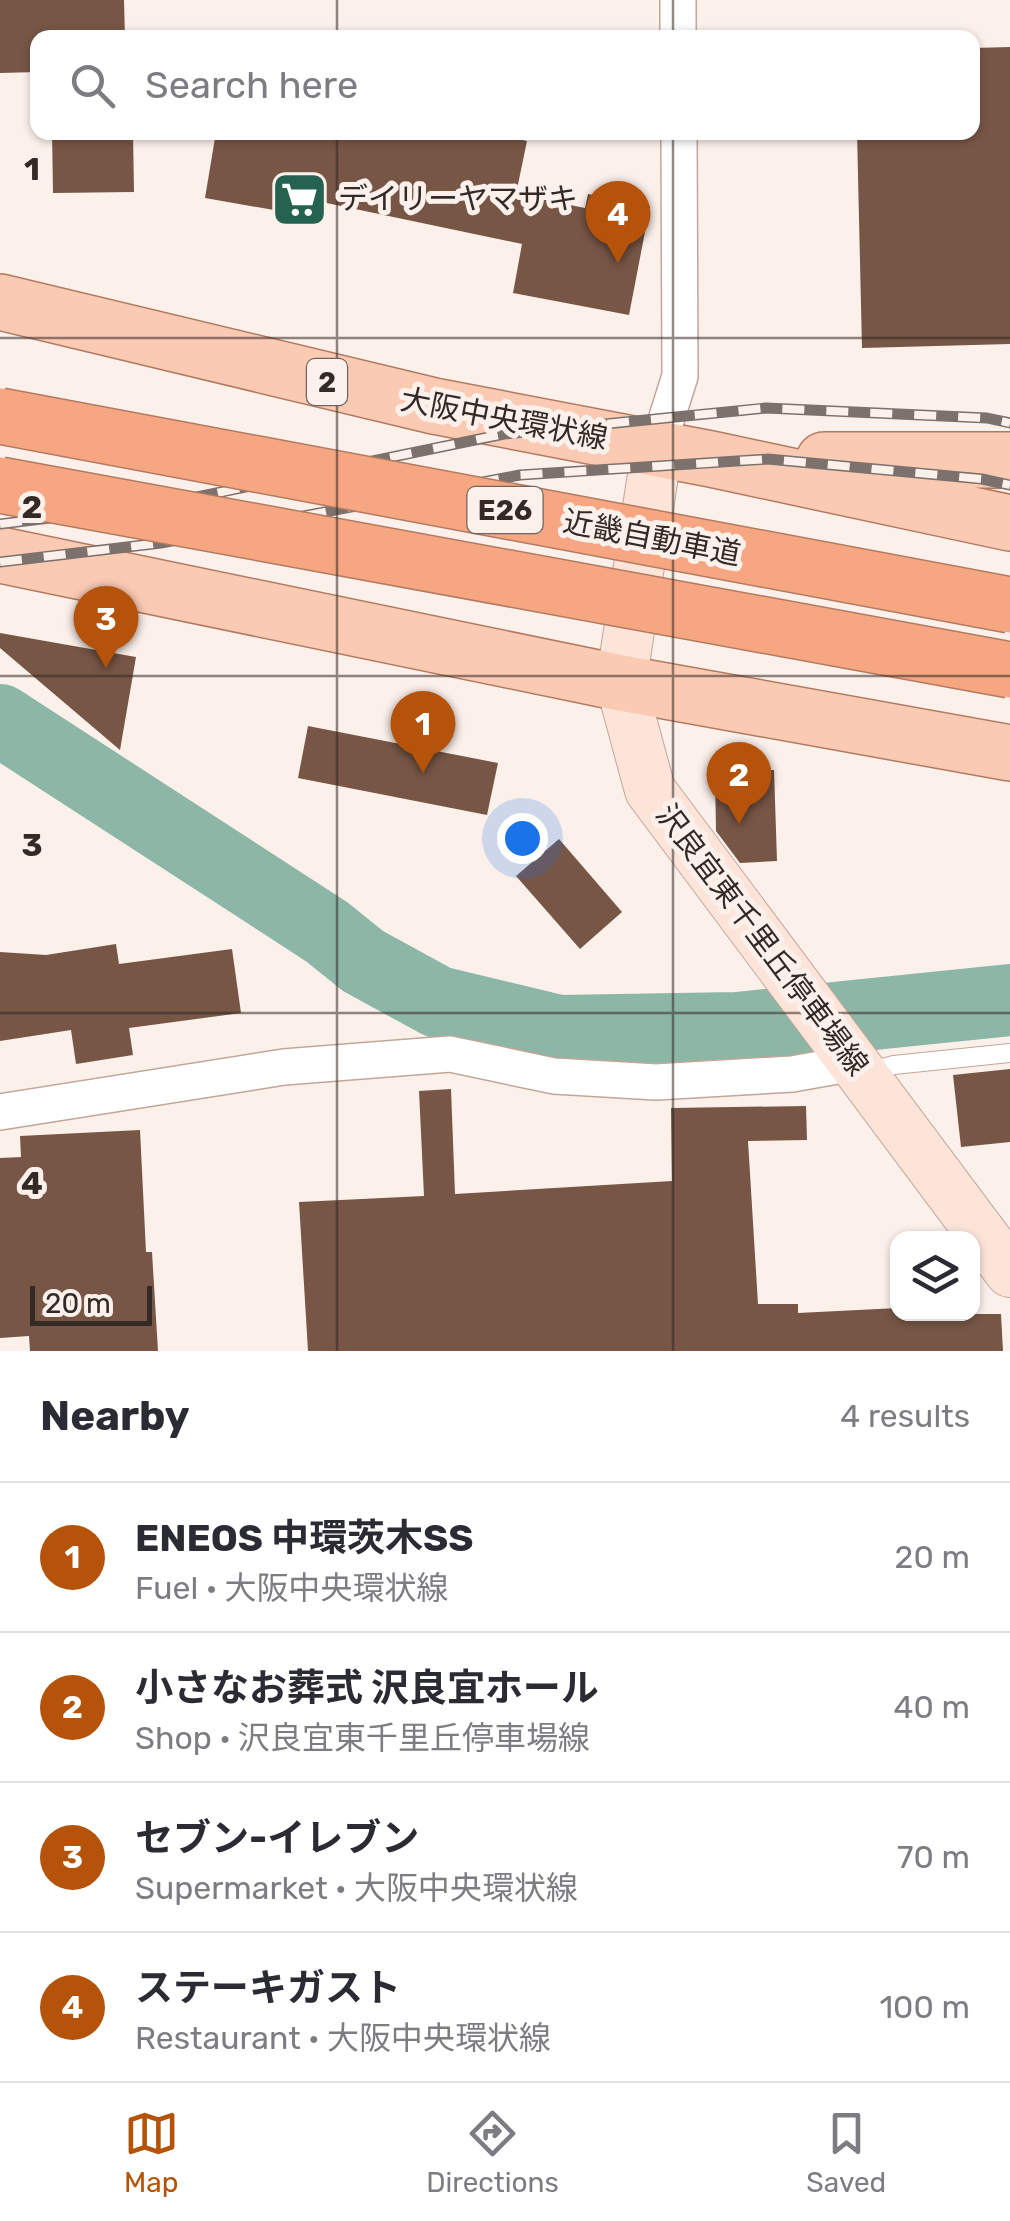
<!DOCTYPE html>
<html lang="en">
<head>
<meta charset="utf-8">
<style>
  :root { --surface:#fff; --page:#f7f7f7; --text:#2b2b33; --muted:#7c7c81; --line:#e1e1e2; --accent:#b45309 }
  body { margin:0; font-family:Rubik,"Noto Sans JP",sans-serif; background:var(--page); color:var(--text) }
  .controls { position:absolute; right:30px; bottom:30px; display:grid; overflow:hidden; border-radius:20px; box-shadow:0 2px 8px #0004 }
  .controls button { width:90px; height:90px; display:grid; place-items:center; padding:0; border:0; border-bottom:2px solid var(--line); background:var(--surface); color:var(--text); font:50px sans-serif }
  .scale { position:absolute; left:30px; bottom:25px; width:122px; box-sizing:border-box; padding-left:10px; border:5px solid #342a25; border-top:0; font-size:28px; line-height:35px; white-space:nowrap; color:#342a25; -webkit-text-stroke:8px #fcf0eb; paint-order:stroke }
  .you { position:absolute; left:522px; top:838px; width:35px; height:35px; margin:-25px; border:8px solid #fff; border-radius:50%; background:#1a73e8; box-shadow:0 0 0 15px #1a73e833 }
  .badge { display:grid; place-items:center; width:65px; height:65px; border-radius:50%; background:var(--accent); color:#fff; font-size:32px; font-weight:700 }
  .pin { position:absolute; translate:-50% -82px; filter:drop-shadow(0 2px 5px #0008) }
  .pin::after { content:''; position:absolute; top:52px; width:35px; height:30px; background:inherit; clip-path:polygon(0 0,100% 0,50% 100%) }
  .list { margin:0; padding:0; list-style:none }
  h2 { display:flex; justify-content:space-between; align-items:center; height:130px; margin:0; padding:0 40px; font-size:42px }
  h2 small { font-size:32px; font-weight:400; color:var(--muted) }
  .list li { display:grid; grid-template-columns:65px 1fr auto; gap:30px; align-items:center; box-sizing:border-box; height:150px; padding:0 40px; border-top:2px solid var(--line) }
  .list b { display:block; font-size:38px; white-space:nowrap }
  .list p { margin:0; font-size:32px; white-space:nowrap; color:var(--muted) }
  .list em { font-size:32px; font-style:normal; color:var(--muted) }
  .icon { flex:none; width:55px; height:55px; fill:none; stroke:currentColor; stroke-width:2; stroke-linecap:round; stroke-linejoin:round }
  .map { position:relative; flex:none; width:1010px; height:1351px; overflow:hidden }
  .search { position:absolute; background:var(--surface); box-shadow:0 2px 8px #0004; left:30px; right:30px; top:30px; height:110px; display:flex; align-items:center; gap:25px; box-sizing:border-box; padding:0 35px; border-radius:20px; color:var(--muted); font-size:38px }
  .sheet { height:730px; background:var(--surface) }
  nav { display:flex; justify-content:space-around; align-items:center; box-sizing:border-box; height:140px; border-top:2px solid var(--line); background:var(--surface); font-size:28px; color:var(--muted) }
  nav a { display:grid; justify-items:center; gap:5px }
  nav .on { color:var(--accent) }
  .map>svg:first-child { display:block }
</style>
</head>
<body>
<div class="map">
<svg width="1010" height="1351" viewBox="0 0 1010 1351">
  <rect width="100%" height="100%" fill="#fcf0eb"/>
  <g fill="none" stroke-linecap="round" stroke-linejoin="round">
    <!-- river -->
    <path stroke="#8cb6a6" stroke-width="72" d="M 0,720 L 327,932 L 363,961 L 438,1002 L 559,1031 L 737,1028 L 1010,1000"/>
  </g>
  <!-- building -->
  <path fill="#775646" d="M 0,0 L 124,0 L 125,38 L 38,38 L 38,72 L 0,73 Z
    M 1010,47 L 1010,344 L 862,348 L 857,132 L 972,132 L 972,48 Z
    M 52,132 L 133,132 L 134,192 L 53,193 Z
    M 216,132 L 488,132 L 527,141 L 516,194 L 585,208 L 588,194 L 650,206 L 629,315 L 513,293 L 522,244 L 317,201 L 314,217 L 205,198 Z
    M 0,633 L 136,657 L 120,750 L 0,648 Z
    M 308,726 L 498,763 L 487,815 L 298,778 Z
    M 774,770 L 777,861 L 740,863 L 716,831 L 715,774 Z
    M 559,839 L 622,912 L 580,949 L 516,876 Z
    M 116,944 L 119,964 L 232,949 L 241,1013 L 129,1028 L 133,1055 L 76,1064 L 71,1030 L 0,1041 L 0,952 L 46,955 Z
    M 1010,1069 L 1010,1142 L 961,1147 L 953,1075 Z
    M 451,1089 L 455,1194 L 672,1181 L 671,1108 L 806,1106 L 807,1140 L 748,1141 L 758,1304 L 798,1304 L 798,1313 L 898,1308 L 898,1314 L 1001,1314 L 1003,1351 L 308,1351 L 299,1202 L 424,1196 L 419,1091 Z
    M 140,1130 L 146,1252 L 152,1252 L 158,1351 L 30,1351 L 29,1336 L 0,1338 L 0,1158 L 21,1157 L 20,1136 Z"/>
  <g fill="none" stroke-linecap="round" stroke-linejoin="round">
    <defs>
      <path id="service" d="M 867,1072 L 894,1065 L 1010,1053"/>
      <path id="minor" d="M 678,0 L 678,38
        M 657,449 L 680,376 L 679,132
        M 0,1112 L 284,1067 L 450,1054 L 554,1076 L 656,1082 L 792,1074 L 854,1063"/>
      <path id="secondary" d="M 657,449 L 621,683 L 650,790 L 1010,1272"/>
      <path id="primary" d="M 0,302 L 434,406 L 711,459 L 1010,523
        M 824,460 L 1010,460
        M 0,555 L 621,683 L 1010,753"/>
    </defs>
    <!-- service casing -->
    <use href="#service" stroke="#c1a69a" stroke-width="20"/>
    <!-- minor casing -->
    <use href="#minor" stroke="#c1a69a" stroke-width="38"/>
    <!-- secondary casing -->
    <use href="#secondary" stroke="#c1a69a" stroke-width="52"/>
    <!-- primary casing -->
    <use href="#primary" stroke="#b27b61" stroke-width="58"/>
    <!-- service -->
    <use href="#service" stroke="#fff" stroke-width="18"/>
    <!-- minor -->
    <use href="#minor" stroke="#fff" stroke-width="35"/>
    <!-- secondary -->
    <use href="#secondary" stroke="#fce4d9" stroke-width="50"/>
    <!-- primary -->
    <use href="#primary" stroke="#facab3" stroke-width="55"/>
    <defs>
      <path id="rail" d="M 0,524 L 158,505 L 504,434 L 766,408 L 987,418 L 1010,423
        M 0,562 L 161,543 L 520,475 L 768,459 L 982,479 L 1010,485"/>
    </defs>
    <!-- rail casing -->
    <use href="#rail" stroke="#7c716c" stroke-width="11"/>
    <!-- rail -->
    <use href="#rail" stroke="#fcf0eb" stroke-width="8" stroke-dasharray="22" stroke-linecap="butt"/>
    <defs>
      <path id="motorway-bridge" d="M 0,416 L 1010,605
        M 0,485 L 1010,670"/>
    </defs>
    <!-- motorway-bridge casing -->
    <use href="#motorway-bridge" stroke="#b27b61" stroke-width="58" stroke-linecap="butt"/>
    <!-- motorway-bridge -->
    <use href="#motorway-bridge" stroke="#f6a681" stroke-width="55"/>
  </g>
  <!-- grid -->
  <path fill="none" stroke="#342a25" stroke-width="2.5" stroke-opacity="0.55" d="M 337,0 L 337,38M 673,0 L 673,38M 337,132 L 337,1351M 673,132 L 673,1351M 0,338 L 1010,338M 0,676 L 1010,676M 0,1013 L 1010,1013"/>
  <!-- icons -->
  <defs>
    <symbol id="supermarket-square" viewBox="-11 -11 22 22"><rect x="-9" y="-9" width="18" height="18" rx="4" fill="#256350" stroke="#fcf0eb"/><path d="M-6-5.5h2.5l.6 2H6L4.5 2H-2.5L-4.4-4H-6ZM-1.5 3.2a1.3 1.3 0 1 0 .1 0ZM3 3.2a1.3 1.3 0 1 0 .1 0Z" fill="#fff"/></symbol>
  </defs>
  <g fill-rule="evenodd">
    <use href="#supermarket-square" x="268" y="168" width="63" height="63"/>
  </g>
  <g text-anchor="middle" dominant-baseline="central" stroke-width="10" stroke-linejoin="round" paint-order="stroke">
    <!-- shield labels -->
    <g fill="#fcf0eb" stroke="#706560" stroke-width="2.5">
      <rect x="307" y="359" width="40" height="46" rx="8"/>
      <rect x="467.5" y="487" width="75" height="46" rx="8"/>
    </g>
    <g font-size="28" font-weight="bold" fill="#342a25">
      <text x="327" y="382">2</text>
      <text x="505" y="510">E26</text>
    </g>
    <!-- poi labels -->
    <g font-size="30" fill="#342a25" stroke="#fcf0eb" text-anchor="start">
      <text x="338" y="199">デイリーヤマザキ</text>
    </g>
    <!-- street labels -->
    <g font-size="30" fill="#342a25" stroke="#fcf0eb">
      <text transform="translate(504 419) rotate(11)">大阪中央環状線</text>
      <text transform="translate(652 538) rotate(11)">近畿自動車道</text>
      <text transform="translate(762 940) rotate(53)">沢良宜東千里丘停車場線</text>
    </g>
  </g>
  <g font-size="32" text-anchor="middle" font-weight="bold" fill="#342a25" stroke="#fcf0eb" stroke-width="10" stroke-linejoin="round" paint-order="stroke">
    <text x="32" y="180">1</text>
    <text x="32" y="518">2</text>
    <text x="32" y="856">3</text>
    <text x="32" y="1194">4</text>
  </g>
</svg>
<div class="controls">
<button><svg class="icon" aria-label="layers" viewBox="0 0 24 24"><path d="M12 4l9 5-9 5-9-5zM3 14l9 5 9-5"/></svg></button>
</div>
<div class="scale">20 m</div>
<div class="you"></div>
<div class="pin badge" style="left:423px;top:773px">1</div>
<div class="pin badge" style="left:739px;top:824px">2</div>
<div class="pin badge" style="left:106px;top:668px">3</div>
<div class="pin badge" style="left:618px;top:263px">4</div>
<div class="search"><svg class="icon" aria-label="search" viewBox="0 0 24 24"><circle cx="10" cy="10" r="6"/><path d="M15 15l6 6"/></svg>Search here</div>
</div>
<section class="sheet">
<h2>Nearby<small>4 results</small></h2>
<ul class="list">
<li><span class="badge">1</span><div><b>ENEOS 中環茨木SS</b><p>Fuel · 大阪中央環状線</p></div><em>20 m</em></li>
<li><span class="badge">2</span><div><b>小さなお葬式 沢良宜ホール</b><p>Shop · 沢良宜東千里丘停車場線</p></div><em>40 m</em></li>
<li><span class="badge">3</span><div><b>セブン-イレブン</b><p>Supermarket · 大阪中央環状線</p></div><em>70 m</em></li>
<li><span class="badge">4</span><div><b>ステーキガスト</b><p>Restaurant · 大阪中央環状線</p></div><em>100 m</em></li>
</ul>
</section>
<nav>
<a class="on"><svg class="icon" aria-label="map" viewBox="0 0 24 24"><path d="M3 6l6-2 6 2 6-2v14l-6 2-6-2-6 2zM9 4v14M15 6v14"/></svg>Map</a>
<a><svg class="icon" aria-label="directions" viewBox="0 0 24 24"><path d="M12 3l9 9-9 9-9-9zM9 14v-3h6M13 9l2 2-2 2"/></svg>Directions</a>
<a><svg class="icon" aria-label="saved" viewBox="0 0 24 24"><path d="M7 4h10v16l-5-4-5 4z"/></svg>Saved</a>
</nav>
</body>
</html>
